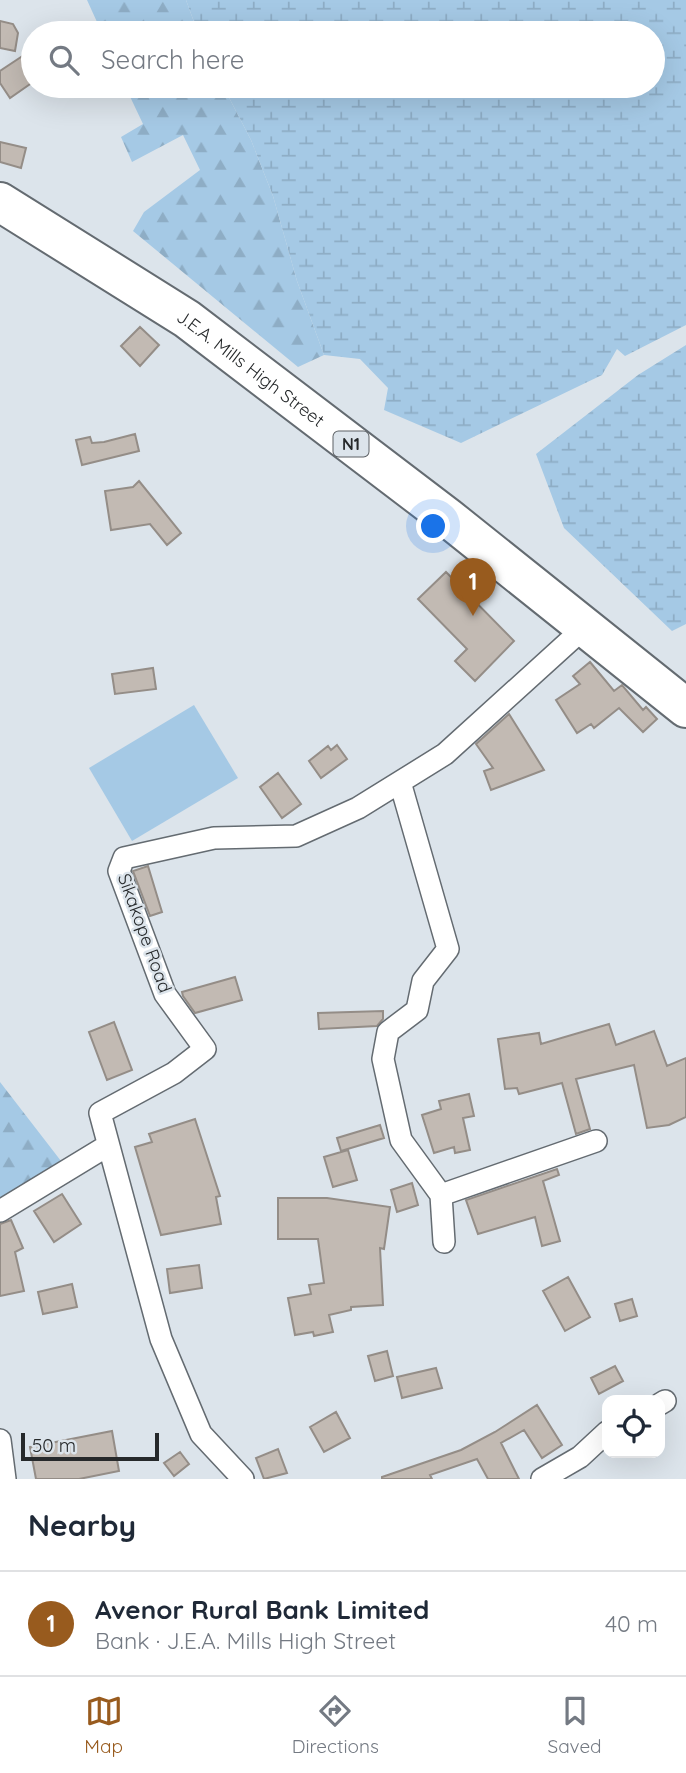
<!DOCTYPE html>
<html lang="en">
<head>
<meta charset="utf-8">
<style>
  :root { --surface:#fff; --page:#f2f2f3; --text:#1f2937; --muted:#747a83; --line:#e0e1e3; --accent:#985b1e }
  body { margin:0; font-family:Quicksand,sans-serif; background:var(--page); color:var(--text) }
  .controls { position:absolute; right:21px; bottom:21px; display:grid; overflow:hidden; border-radius:14px; box-shadow:0 7px 28px #0002 }
  .controls button { width:63px; height:63px; display:grid; place-items:center; padding:0; border:0; border-bottom:2px solid var(--line); background:var(--surface); color:var(--text); font:35px sans-serif }
  .scale { position:absolute; left:21px; bottom:18px; width:138px; box-sizing:border-box; padding-left:7px; border:4px solid #26292b; border-top:0; font-size:19px; line-height:24px; white-space:nowrap; color:#26292b; -webkit-text-stroke:5px #dce4eb; paint-order:stroke }
  .you { position:absolute; left:434px; top:527px; width:24px; height:24px; margin:-18px; border:5px solid #fff; border-radius:50%; background:#1a73e8; box-shadow:0 0 0 10px #1a73e833 }
  .badge { display:grid; place-items:center; width:46px; height:46px; border-radius:50%; background:var(--accent); color:#fff; font-size:23px; font-weight:700 }
  .pin { position:absolute; translate:-50% -58px; filter:drop-shadow(0 2px 4px #0008) }
  .pin::after { content:''; position:absolute; top:37px; width:24px; height:21px; background:inherit; clip-path:polygon(0 0,100% 0,50% 100%) }
  .list { margin:0; padding:0; list-style:none }
  h2 { display:flex; justify-content:space-between; align-items:center; height:91px; margin:0; padding:0 28px; font-size:30px }
  h2 small { font-size:23px; font-weight:400; color:var(--muted) }
  .list li { display:grid; grid-template-columns:46px 1fr auto; gap:21px; align-items:center; box-sizing:border-box; height:105px; padding:0 28px; border-top:2px solid var(--line) }
  .list b { display:block; font-size:26px; white-space:nowrap }
  .list p { margin:0; font-size:23px; white-space:nowrap; color:var(--muted) }
  .list em { font-size:23px; font-style:normal; color:var(--muted) }
  .icon { flex:none; width:38px; height:38px; fill:none; stroke:currentColor; stroke-width:2; stroke-linecap:round; stroke-linejoin:round }
  .map { position:relative; flex:none; width:686px; height:1479px; overflow:hidden }
  .search { position:absolute; background:var(--surface); box-shadow:0 7px 28px #0002; left:21px; right:21px; top:21px; height:77px; display:flex; align-items:center; gap:18px; box-sizing:border-box; padding:0 24px; border-radius:38px; color:var(--muted); font-size:26px }
  .sheet { height:196px; background:var(--surface) }
  nav { display:flex; justify-content:space-around; align-items:center; box-sizing:border-box; height:98px; border-top:2px solid var(--line); background:var(--surface); font-size:19px; color:var(--muted) }
  nav a { display:grid; justify-items:center; gap:4px }
  nav .on { color:var(--accent) }
  .map>svg:first-child { display:block }
</style>
</head>
<body>
<div class="map">
<svg width="686" height="1479" viewBox="0 0 686 1479">
  <defs>
    <pattern id="forest-firs" width="22" height="20" patternUnits="userSpaceOnUse" patternTransform="scale(1.75)"><rect width="22" height="20" fill="#a5c9e5"/><path d="M5 1l3.5 6h-7zM16 11l3.5 6h-7z" fill="#8eadc5"/></pattern>
    <pattern id="wetland-marsh" width="20" height="14" patternUnits="userSpaceOnUse" patternTransform="scale(1.75)"><rect width="20" height="14" fill="#a5c9e5"/><path d="M1 5h8M5 5V1M11 12h8M15 12V8" fill="none" stroke="#8eadc5"/></pattern>
  </defs>
  <rect width="100%" height="100%" fill="#dce4eb"/>
  <!-- forest -->
  <path fill="url(#forest-firs)" d="M 87,0 L 186,0 L 198,33 L 102,33 Z
    M 125,86 L 223,86 L 251,140 L 273,196 L 297,281 L 324,355 L 298,367 L 133,231 L 144,212 L 200,170 L 183,135 L 132,162 L 121,137 L 143,124 Z
    M 0,1082 L 61,1161 L 0,1205 Z"/>
  <!-- wetland -->
  <path fill="url(#wetland-marsh)" d="M 186,0 L 686,0 L 686,325 L 625,356 L 617,349 L 602,375 L 461,443 L 384,410 L 388,388 L 360,359 L 324,355 L 297,281 L 273,196 L 251,140 L 223,86 L 653,86 L 653,33 L 198,33 Z
    M 686,345 L 686,624 L 672,631 L 564,528 L 536,454 L 638,375 Z"/>
  <!-- park -->
  <path fill="#a5c9e5" d="M 194,705 L 238,778 L 132,841 L 89,768 Z"/>
  <!-- building -->
  <path fill="#c2bab3" stroke="#948d87" stroke-width="2" d="M 0,21 L 13,24 L 18,33 L 15,51 L 0,48 Z
    M 33,49 L 33,82 L 10,98 L 0,83 L 0,71 Z
    M 0,142 L 26,148 L 21,168 L 0,162 Z
    M 140,327 L 159,345 L 140,366 L 121,346 Z
    M 135,434 L 139,451 L 82,465 L 76,440 L 90,437 L 92,443 L 104,442 Z
    M 139,481 L 181,533 L 167,545 L 150,524 L 111,530 L 105,491 L 133,487 Z
    M 446,572 L 514,641 L 475,681 L 455,661 L 467,649 L 418,599 Z
    M 590,662 L 614,691 L 622,685 L 643,710 L 646,707 L 657,719 L 643,732 L 619,708 L 594,728 L 591,724 L 577,733 L 556,700 L 580,684 L 573,676 Z
    M 153,668 L 156,689 L 115,694 L 112,674 Z
    M 509,714 L 544,770 L 491,790 L 484,771 L 493,768 L 476,744 Z
    M 337,745 L 347,759 L 321,778 L 309,761 L 328,746 L 331,750 Z
    M 278,773 L 301,804 L 282,818 L 260,787 Z
    M 148,866 L 162,912 L 150,916 L 133,871 Z
    M 235,977 L 242,1000 L 195,1013 L 183,996 L 182,992 Z
    M 383,1011 L 383,1019 L 377,1026 L 319,1029 L 318,1013 Z
    M 114,1022 L 132,1070 L 107,1080 L 89,1032 Z
    M 609,1024 L 616,1045 L 654,1031 L 667,1066 L 686,1058 L 686,1117 L 669,1125 L 647,1128 L 634,1065 L 576,1079 L 590,1129 L 576,1134 L 562,1083 L 519,1094 L 517,1088 L 505,1089 L 498,1039 L 539,1033 L 541,1044 Z
    M 469,1094 L 474,1116 L 463,1118 L 470,1150 L 455,1153 L 454,1147 L 434,1153 L 422,1115 L 441,1109 L 439,1101 Z
    M 195,1119 L 220,1196 L 216,1197 L 221,1224 L 161,1235 L 135,1147 L 152,1142 L 149,1134 Z
    M 380,1125 L 384,1138 L 341,1151 L 337,1138 Z
    M 348,1150 L 357,1180 L 333,1187 L 324,1157 Z
    M 557,1169 L 559,1175 L 543,1181 L 560,1241 L 542,1246 L 535,1217 L 478,1234 L 466,1200 Z
    M 412,1183 L 418,1205 L 397,1212 L 391,1190 Z
    M 62,1194 L 81,1224 L 54,1242 L 34,1211 Z
    M 278,1198 L 327,1198 L 390,1207 L 384,1249 L 380,1248 L 383,1305 L 351,1307 L 351,1310 L 329,1315 L 333,1332 L 314,1336 L 313,1332 L 295,1335 L 288,1298 L 311,1294 L 309,1285 L 324,1283 L 318,1239 L 278,1239 Z
    M 11,1220 L 23,1248 L 15,1252 L 24,1291 L 0,1296 L 0,1224 Z
    M 199,1265 L 202,1288 L 170,1293 L 167,1269 Z
    M 568,1277 L 590,1317 L 565,1331 L 543,1291 Z
    M 72,1284 L 77,1307 L 43,1314 L 38,1292 Z
    M 632,1299 L 637,1316 L 620,1321 L 615,1304 Z
    M 387,1351 L 393,1376 L 375,1381 L 368,1356 Z
    M 615,1366 L 623,1381 L 599,1394 L 591,1378 Z
    M 436,1368 L 442,1388 L 402,1398 L 397,1377 Z
    M 537,1405 L 562,1445 L 542,1458 L 524,1430 L 501,1443 L 519,1479 L 488,1479 L 477,1459 L 430,1475 L 432,1479 L 382,1479 L 382,1477 L 461,1450 L 495,1432 Z
    M 336,1412 L 350,1438 L 324,1452 L 310,1427 Z
    M 112,1431 L 119,1471 L 79,1479 L 36,1479 L 30,1447 Z
    M 278,1449 L 287,1473 L 264,1479 L 256,1458 Z
    M 180,1452 L 189,1464 L 174,1476 L 164,1463 Z"/>
  <g fill="none" stroke-linecap="round" stroke-linejoin="round">
    <defs>
      <path id="street" d="M 400,782 L 448,949 L 423,981 L 417,1010 L 388,1032 L 383,1059 L 401,1140 L 441,1195 L 444,1242
        M 441,1195 L 596,1141
        M 0,1211 L 107,1146
        M 660,1404 L 665,1401
        M 0,1440 L 5,1479
        M 243,1479 L 201,1434 L 161,1339 L 100,1113 L 174,1073 L 205,1049 L 165,994 L 119,871 L 124,858 L 214,838 L 296,836 L 358,808 L 445,754 L 585,627
        M 542,1479 L 580,1457 L 607,1432"/>
      <g id="highway">
        <path id="s1" d="M 0,202 L 187,319 L 447,517 L 686,708"/>
      </g>
    </defs>
    <!-- street casing -->
    <use href="#street" stroke="#646b71" stroke-width="24"/>
    <!-- highway casing -->
    <use href="#highway" stroke="#646b71" stroke-width="42"/>
    <!-- street -->
    <use href="#street" stroke="#fff" stroke-width="21"/>
    <!-- highway -->
    <use href="#highway" stroke="#fff" stroke-width="38"/>
  </g>
  <g text-anchor="middle" dominant-baseline="central" stroke-width="5" stroke-linejoin="round" paint-order="stroke">
    <!-- shield labels -->
    <rect fill="#dce4eb" stroke="#5d6165" stroke-width="2" x="333.5" y="431.5" width="35" height="25" rx="5"/>
    <g font-size="16" font-weight="bold" fill="#26292b">
      <text x="351" y="444">N1</text>
    </g>
    <!-- street labels -->
    <g font-size="18" fill="#26292b" stroke="#dce4eb">
      <text stroke="none"><textPath href="#s1" startOffset="301">J.E.A. Mills High Street</textPath></text>
      <text transform="translate(145 933) rotate(70)">Sikakope Road</text>
    </g>
  </g>
</svg>
<div class="controls">
<button><svg class="icon" aria-label="locate" viewBox="0 0 24 24"><circle cx="12" cy="12" r="6"/><path d="M12 2v4M12 18v4M2 12h4M18 12h4"/></svg></button>
</div>
<div class="scale">50 m</div>
<div class="you"></div>
<div class="pin badge" style="left:473px;top:616px">1</div>
<div class="search"><svg class="icon" aria-label="search" viewBox="0 0 24 24"><circle cx="10" cy="10" r="6"/><path d="M15 15l6 6"/></svg>Search here</div>
</div>
<section class="sheet">
<h2>Nearby<small></small></h2>
<ul class="list">
<li><span class="badge">1</span><div><b>Avenor Rural Bank Limited</b><p>Bank · J.E.A. Mills High Street</p></div><em>40 m</em></li>
</ul>
</section>
<nav>
<a class="on"><svg class="icon" aria-label="map" viewBox="0 0 24 24"><path d="M3 6l6-2 6 2 6-2v14l-6 2-6-2-6 2zM9 4v14M15 6v14"/></svg>Map</a>
<a><svg class="icon" aria-label="directions" viewBox="0 0 24 24"><path d="M12 3l9 9-9 9-9-9zM9 14v-3h6M13 9l2 2-2 2"/></svg>Directions</a>
<a><svg class="icon" aria-label="saved" viewBox="0 0 24 24"><path d="M7 4h10v16l-5-4-5 4z"/></svg>Saved</a>
</nav>
</body>
</html>
